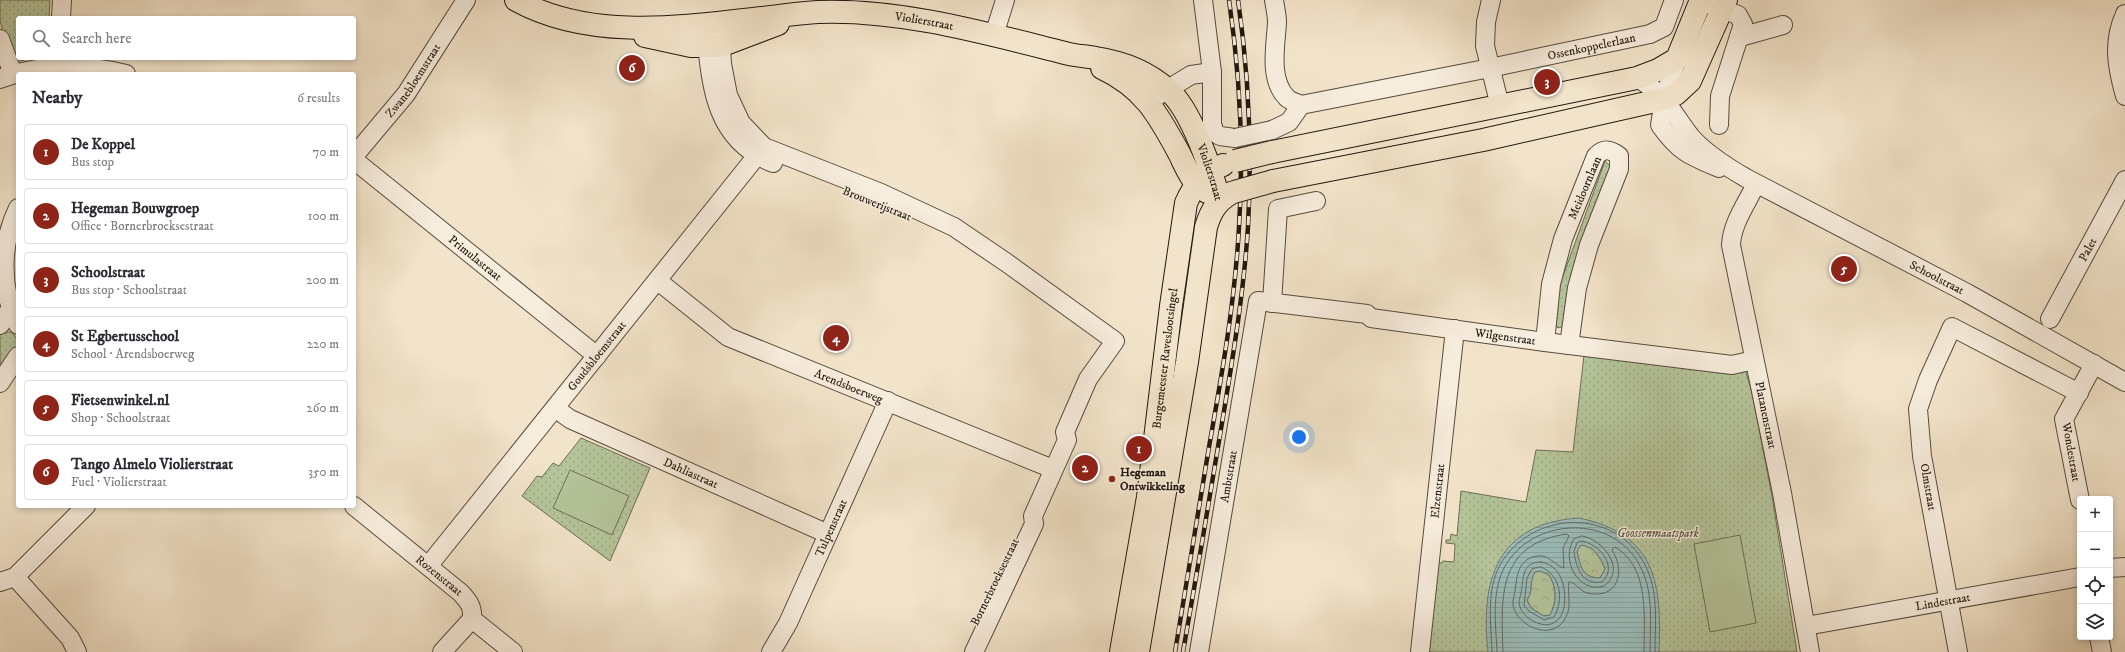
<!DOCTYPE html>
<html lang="en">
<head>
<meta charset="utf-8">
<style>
  :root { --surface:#fff; --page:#f2f2f3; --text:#2b2b33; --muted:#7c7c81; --line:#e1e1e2; --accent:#8f2418 }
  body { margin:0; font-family:"IM FELL DW Pica",serif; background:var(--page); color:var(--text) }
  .controls { position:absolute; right:12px; bottom:12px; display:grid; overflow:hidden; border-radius:4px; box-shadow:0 2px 6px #0003 }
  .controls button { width:36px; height:36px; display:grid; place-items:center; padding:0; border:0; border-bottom:1px solid var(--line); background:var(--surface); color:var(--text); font:20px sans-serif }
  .you { position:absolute; left:1299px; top:437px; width:14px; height:14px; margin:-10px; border:3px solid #fff; border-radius:50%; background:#1a73e8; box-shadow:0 0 0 6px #1a73e833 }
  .badge { display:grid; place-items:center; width:26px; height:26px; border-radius:50%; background:var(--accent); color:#fff; font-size:13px; font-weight:700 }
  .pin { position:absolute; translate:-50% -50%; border:2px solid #fff; box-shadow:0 1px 4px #0006 }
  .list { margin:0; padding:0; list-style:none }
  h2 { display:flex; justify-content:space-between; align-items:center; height:52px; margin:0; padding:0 16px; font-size:17px }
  h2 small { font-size:13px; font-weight:400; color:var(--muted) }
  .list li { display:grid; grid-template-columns:26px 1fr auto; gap:12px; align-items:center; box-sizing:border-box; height:56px; margin:0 8px 8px; padding:0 8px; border:1px solid var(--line); border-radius:4px }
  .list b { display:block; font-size:15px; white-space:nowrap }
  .list p { margin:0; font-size:13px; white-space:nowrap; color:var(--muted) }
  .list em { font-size:13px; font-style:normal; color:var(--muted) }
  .icon { flex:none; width:22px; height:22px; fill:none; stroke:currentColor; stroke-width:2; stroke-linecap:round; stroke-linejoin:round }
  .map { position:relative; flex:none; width:2125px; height:652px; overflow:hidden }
  .search { position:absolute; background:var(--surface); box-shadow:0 2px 6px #0003; left:16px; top:16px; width:340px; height:44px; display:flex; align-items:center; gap:10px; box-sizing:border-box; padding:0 14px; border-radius:4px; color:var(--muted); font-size:15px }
  .panel { position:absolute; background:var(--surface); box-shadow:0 2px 6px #0003; left:16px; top:72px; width:340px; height:436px; border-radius:4px }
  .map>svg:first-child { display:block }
</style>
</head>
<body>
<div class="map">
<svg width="2125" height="652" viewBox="0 0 2125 652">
  <defs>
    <pattern id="green-dots" width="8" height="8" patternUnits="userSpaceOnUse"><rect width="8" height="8" fill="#b5c59b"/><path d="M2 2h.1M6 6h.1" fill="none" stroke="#9ba884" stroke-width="1.8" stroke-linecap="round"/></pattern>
    <pattern id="forest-crowns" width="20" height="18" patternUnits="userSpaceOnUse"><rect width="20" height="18" fill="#b5c59b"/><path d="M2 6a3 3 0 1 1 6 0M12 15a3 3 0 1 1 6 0" fill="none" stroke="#9ba884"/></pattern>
    <pattern id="water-rules" width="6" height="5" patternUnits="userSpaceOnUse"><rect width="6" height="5" fill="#9cbebc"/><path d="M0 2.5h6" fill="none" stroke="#86a3a0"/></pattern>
  </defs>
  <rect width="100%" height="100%" fill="#f2e4ca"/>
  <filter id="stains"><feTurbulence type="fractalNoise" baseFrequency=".005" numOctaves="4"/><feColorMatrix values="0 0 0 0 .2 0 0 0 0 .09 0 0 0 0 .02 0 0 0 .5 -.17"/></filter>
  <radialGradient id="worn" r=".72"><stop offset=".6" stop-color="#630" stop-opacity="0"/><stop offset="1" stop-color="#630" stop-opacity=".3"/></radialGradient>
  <!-- green -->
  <path fill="url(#green-dots)" stroke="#6c6e54" d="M 0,0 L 50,0 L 49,18 L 18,18 L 18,58 L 33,58 L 15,62 L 9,60 L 0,20 Z
    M 1605,161 L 1611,167 C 1595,212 1563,279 1564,326 L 1558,328 L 1555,325 L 1560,284 Z
    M 4,332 L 12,332 L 16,338 L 18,345 L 0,375 L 0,335 Z
    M 1584,355 L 1745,369 L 1752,393 L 1772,496 L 1797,652 L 1428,652 L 1438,563 L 1442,563 L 1443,561 L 1454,562 L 1455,544 L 1446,543 L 1446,540 L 1450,540 L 1451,534 L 1457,536 L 1461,491 L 1526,502 L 1536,450 L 1573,452 Z
    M 581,438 L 650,468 L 610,561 L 522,496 L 537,476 L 542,477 L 553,463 L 559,466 Z"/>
  <!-- forest -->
  <path fill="url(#forest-crowns)" stroke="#6c6e54" d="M 1581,545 C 1595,547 1600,557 1605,569 L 1600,578 C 1582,578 1580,566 1577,551 Z
    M 1540,571 L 1549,575 C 1557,588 1557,602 1550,615 L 1544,616 L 1531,608 L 1527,600 C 1533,592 1529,581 1535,572 Z"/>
  <!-- pitch -->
  <path fill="#b5c59b" stroke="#6c6e54" d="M 570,470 L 629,496 L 612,535 L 553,508 Z
    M 1740,535 L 1756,623 L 1710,632 L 1694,544 Z"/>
  <!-- water -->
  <path fill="url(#water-rules)" stroke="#6c7c76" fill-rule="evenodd" d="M 1579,518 C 1656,534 1662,583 1659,652 L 1488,652 C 1480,580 1497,523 1579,518 ZM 1581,545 C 1595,547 1600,557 1605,569 L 1600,578 C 1582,578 1580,566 1577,551 ZM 1540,571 L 1549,575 C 1557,588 1557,602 1550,615 L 1544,616 L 1531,608 L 1527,600 C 1533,592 1529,582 1535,572 Z"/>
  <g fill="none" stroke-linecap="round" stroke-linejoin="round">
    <!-- shore -->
    <path stroke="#606b65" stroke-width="1" d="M 1582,536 C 1603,539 1627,570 1604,586 C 1578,594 1560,559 1574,539 Z
      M 1581,541 C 1599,543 1619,567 1602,582 C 1582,585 1576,568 1574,551 L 1577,543 Z
      M 1541,562 C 1546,563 1551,565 1555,569 C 1566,579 1570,613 1555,622 C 1544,630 1524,619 1520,607 C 1518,601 1520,598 1521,593 C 1524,578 1521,562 1541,562 Z
      M 1541,567 C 1561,575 1564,600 1554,617 L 1544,620 L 1529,611 L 1524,606 L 1527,578 L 1532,569 Z
      M 1492,652 C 1491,624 1486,591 1500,565 C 1531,510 1616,507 1645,565 C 1659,591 1655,624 1655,652
      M 1497,652 C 1496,625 1491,594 1504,568 C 1532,516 1615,513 1641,568 C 1654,594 1650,625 1650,652
      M 1503,652 C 1501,597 1497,544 1567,534 L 1569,536 L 1563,548 L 1564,568 C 1555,566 1549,554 1537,556 C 1518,559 1517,575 1515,591 C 1514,598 1511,603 1515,611 C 1524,630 1555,640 1566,617 C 1572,605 1567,594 1569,582 C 1575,582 1580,591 1587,593 C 1618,600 1626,572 1612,550 L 1615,547 C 1650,567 1644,618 1644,652"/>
    <defs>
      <g id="minor">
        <path d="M 1203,0 L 1212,72 L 1212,124 L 1215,133 L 1220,136 L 1235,138"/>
        <path d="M 1274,0 C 1275,7 1277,15 1277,22 C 1276,45 1268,79 1287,98 C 1290,101 1297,103 1301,105"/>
        <path d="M 1491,0 L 1486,22 L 1485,46 L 1500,106"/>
        <path d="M 1709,4 L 1738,15 L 1743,24 L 1720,96 L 1719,125"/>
        <path d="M 2125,14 C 2112,42 2117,68 2125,96"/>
        <path d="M 61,18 L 62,0"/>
        <path d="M 720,32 L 722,64 L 728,95 L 741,123 L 764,147 L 881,193 L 954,227 L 1007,263 L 1115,341 L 1088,379 L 1065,432 L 1067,440 L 1033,516 L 1034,524 L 974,652"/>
        <path d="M 706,33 C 711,87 715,140 773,163"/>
        <path d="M 994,35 L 1005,0"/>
        <path d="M 1740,37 L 1783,25"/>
        <path d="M 0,39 L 13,74"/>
        <path d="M 1677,59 L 1664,99 L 1660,125 C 1679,152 1690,156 1719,168"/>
        <path id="s1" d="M 1637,78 C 1666,94 1672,113 1691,137 C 1706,154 1727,167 1746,178 L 1967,293 L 2125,382"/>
        <path d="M 0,79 C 40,63 85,64 126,74"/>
        <path d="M 1157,96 L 1191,75 L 1212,72"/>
        <path id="s2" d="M 1272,130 L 1289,122 L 1301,105 L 1490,68 L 1650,34 L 1664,27 L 1674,0"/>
        <path id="s3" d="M 354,156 L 406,94 L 466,0"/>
        <path id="s4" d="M 354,160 L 597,356"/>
        <path id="s5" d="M 1756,184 C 1747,203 1732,223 1731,245 L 1782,493 L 1810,652"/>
        <path d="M 18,208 C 0,245 0,289 18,325"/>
        <path id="s6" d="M 658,281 L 728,337 L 1053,469"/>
        <path d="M 1272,303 L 1278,209 L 1316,201"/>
        <path id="s7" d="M 2050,319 L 2125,180"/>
        <path d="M 0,325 L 9,311"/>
        <path d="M 1545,342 L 1551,284 L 1563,239 L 1596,156 C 1604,148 1610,149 1619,156 L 1619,169 L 1589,245 L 1577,288 L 1569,345"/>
        <path d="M 0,383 L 18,356"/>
        <path id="s8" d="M 555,408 L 570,419 L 828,534"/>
        <path d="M 2080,500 L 2064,419 L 2094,364"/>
        <path id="s9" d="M 354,506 L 461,593 C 469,602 473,607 472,619 L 513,652"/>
        <path id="s10" d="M 429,565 L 763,148"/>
        <path d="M 2110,568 L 2125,567"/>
        <path d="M 15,577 L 70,638 L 77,652"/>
        <path d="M 0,582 L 15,577 L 86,506"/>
        <path id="s11" d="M 1806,626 L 2080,577"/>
        <path d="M 2099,637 L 2102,652"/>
        <path d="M 442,652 L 472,619"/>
        <path id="s12" d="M 771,652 L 788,623 L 888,401"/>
        <path id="s13" d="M 1199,652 L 1258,301 L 1367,314 L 1371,318 L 1545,342 L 1732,365 L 1754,360"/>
        <path id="s14" d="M 1420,652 L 1455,329"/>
        <path d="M 1958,652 L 1922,456 L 1918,409 L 1928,380 L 1952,327 L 2079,393"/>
      </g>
      <g id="major">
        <path id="s15" d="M 516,0 C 590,41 682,27 762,18 C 781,16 799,13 818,12 C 901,9 985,33 1065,53 C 1075,56 1086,56 1096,58 C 1122,62 1148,72 1168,90 C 1191,109 1212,171 1219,200"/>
        <path d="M 645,36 L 691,46 L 720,46 L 778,24"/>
        <path d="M 1102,68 C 1143,87 1158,114 1179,153 C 1187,169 1191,182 1207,192"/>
        <path d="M 1272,152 L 1637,78 L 1658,70 L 1677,59 L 1701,0"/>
        <path d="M 1273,181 L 1483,140 L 1664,99 L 1676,94 L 1690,81 L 1726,0"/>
        <path id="s16" d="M 1121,652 L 1148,497 L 1171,306 L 1186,203 C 1194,185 1204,172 1223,165"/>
        <path d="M 1138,652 L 1187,362 L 1206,227 C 1211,211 1216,202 1231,193"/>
      </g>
    </defs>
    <!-- minor casing -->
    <use href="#minor" stroke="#574b3d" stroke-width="20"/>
    <!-- major casing -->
    <use href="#major" stroke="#23180e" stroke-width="24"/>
    <!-- minor -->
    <use href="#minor" stroke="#f7eddd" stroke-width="18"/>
    <!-- major -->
    <use href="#major" stroke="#f2e4ca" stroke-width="22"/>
    <defs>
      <path id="rail" d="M 1175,652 C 1186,584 1198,515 1209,447 C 1222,374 1235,301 1239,227 C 1244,151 1240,75 1229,0
        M 1183,652 C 1197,572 1211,491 1224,411 C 1234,350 1244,289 1248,227 C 1252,151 1249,75 1238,0"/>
    </defs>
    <!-- rail casing -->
    <use href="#rail" stroke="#23180e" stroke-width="4.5"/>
    <!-- rail -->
    <use href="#rail" stroke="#f7eddd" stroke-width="3" stroke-dasharray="9" stroke-linecap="butt"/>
    <defs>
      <path id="minor-bridge" d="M 1235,138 L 1272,130"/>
      <path id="major-bridge" d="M 1235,161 L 1272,152
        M 1234,192 L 1273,181"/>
    </defs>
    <!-- minor-bridge casing -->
    <use href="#minor-bridge" stroke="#574b3d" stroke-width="20" stroke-linecap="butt"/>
    <!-- major-bridge casing -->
    <use href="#major-bridge" stroke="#23180e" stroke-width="24" stroke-linecap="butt"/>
    <!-- minor-bridge -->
    <use href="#minor-bridge" stroke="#f7eddd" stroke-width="18"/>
    <!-- major-bridge -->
    <use href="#major-bridge" stroke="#f2e4ca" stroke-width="22"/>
  </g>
  <!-- markers -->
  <circle fill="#8f2418" stroke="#f7eddd" stroke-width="1.5" cx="1112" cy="479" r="4"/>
  <g text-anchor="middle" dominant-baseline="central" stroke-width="3" stroke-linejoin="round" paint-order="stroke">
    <!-- street labels -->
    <g font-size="12" fill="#23180e" stroke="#f7eddd">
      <text stroke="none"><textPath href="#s15" startOffset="414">Violierstraat</textPath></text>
      <text stroke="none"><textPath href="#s2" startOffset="336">Ossenkoppelerlaan</textPath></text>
      <text stroke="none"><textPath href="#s3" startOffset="96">Zwanebloemstraat</textPath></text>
      <text stroke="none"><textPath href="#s15" startOffset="763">Violierstraat</textPath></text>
      <text transform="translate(1585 188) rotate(-67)">Meidoornlaan</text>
      <text transform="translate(877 204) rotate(22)">Brouwerijstraat</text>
      <text stroke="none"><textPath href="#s7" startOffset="79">Palet</textPath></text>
      <text stroke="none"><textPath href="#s4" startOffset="156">Primulastraat</textPath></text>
      <text stroke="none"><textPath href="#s1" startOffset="365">Schoolstraat</textPath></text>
      <text stroke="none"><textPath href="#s13" startOffset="607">Wilgenstraat</textPath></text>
      <text stroke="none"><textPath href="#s10" startOffset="268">Goudsbloemstraat</textPath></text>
      <text stroke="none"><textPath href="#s16" startOffset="297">Burgemeester Raveslootsingel</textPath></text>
      <text stroke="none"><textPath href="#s6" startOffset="220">Arendsboerweg</textPath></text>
      <text stroke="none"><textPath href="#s5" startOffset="240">Platanenstraat</textPath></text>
      <text transform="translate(2071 452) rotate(80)">Wondestraat</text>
      <text stroke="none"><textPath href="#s8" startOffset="151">Dahliastraat</textPath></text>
      <text stroke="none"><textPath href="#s13" startOffset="178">Ambtstraat</textPath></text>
      <text transform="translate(1928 487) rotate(80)">Olmstraat</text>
      <text stroke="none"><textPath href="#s14" startOffset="162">Elzenstraat</textPath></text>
      <text stroke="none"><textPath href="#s12" startOffset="138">Tulpenstraat</textPath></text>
      <text stroke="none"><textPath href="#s9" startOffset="110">Rozenstraat</textPath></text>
      <text transform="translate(995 582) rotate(-64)">Bornerbroeksestraat</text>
      <text stroke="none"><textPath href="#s11" startOffset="139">Lindestraat</textPath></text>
    </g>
    <!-- poi labels -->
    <g font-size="12" font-weight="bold" fill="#23180e" stroke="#f7eddd" text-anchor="start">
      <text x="1120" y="472">Hegeman<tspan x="1120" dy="14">Ontwikkeling</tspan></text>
    </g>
    <!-- park labels -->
    <g font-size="12" font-style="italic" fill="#56553f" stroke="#f7eddd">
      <text x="1658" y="533">Goossenmaatspark</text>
    </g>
  </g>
  <rect width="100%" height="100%" filter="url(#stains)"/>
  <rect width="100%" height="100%" fill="url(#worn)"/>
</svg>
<div class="controls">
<button>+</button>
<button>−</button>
<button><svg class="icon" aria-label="locate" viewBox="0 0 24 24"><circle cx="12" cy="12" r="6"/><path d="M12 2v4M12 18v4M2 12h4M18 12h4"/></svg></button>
<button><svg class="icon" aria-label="layers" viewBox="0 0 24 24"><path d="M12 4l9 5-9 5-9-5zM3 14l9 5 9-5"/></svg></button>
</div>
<div class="you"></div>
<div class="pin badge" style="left:1139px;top:449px">1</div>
<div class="pin badge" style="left:1085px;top:468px">2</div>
<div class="pin badge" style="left:1547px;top:82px">3</div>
<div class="pin badge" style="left:836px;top:338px">4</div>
<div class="pin badge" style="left:1844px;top:269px">5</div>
<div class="pin badge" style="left:632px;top:68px">6</div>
<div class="search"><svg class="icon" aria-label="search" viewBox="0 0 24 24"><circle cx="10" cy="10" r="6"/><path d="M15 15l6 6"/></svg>Search here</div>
<section class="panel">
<h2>Nearby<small>6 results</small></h2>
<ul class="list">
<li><span class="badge">1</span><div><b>De Koppel</b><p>Bus stop</p></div><em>70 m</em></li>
<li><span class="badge">2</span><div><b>Hegeman Bouwgroep</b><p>Office · Bornerbroeksestraat</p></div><em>100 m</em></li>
<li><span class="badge">3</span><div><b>Schoolstraat</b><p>Bus stop · Schoolstraat</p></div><em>200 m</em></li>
<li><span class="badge">4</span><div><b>St Egbertusschool</b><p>School · Arendsboerweg</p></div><em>220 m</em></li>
<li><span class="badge">5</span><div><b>Fietsenwinkel.nl</b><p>Shop · Schoolstraat</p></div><em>260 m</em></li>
<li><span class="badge">6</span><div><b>Tango Almelo Violierstraat</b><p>Fuel · Violierstraat</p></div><em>350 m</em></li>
</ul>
</section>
</div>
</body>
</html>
